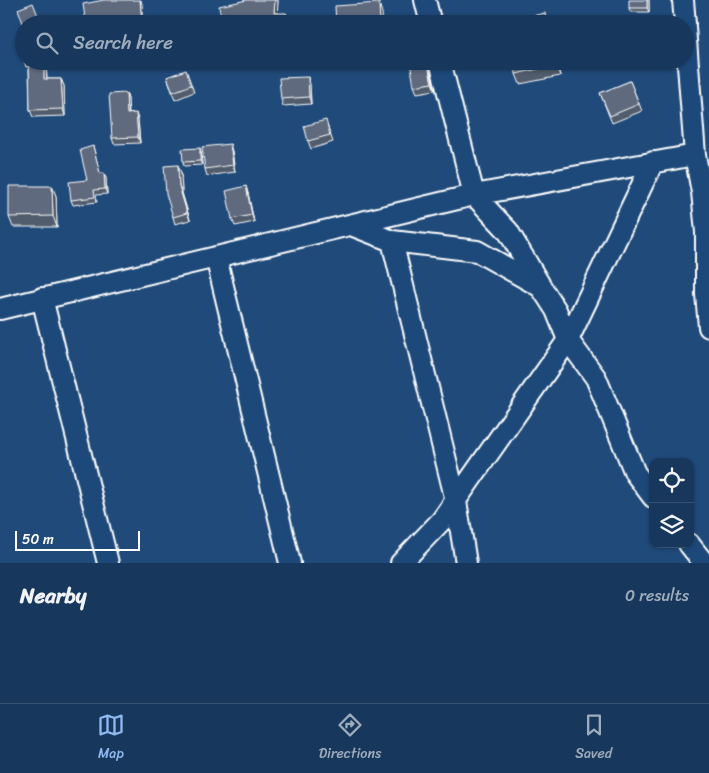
<!DOCTYPE html>
<html lang="en">
<head>
<meta charset="utf-8">
<style>
  :root { --surface:#17385c; --page:#244365; --text:#f1f3f6; --muted:#9eacbb; --line:#365272; --accent:#90b9f0 }
  body { margin:0; font-family:Sriracha,sans-serif; background:var(--page); color:var(--text) }
  .controls { position:absolute; right:15px; bottom:15px; display:grid; overflow:hidden; border-radius:10px; box-shadow:0 1px 4px #0004 }
  .controls button { width:45px; height:45px; display:grid; place-items:center; padding:0; border:0; border-bottom:1px solid var(--line); background:var(--surface); color:var(--text); font:25px sans-serif }
  .scale { position:absolute; left:15px; bottom:12px; width:125px; box-sizing:border-box; padding-left:5px; border:2px solid #fff; border-top:0; font-size:14px; line-height:18px; white-space:nowrap; color:#fff; -webkit-text-stroke:4px #1f4a7a; paint-order:stroke }
  .list { margin:0; padding:0; list-style:none }
  h2 { display:flex; justify-content:space-between; align-items:center; height:65px; margin:0; padding:0 20px; font-size:21px }
  h2 small { font-size:16px; font-weight:400; color:var(--muted) }
  .icon { flex:none; width:28px; height:28px; fill:none; stroke:currentColor; stroke-width:2; stroke-linecap:round; stroke-linejoin:round }
  .map { position:relative; flex:none; width:709px; height:563px; overflow:hidden }
  .search { position:absolute; background:var(--surface); box-shadow:0 1px 4px #0004; left:15px; right:15px; top:15px; height:55px; display:flex; align-items:center; gap:12px; box-sizing:border-box; padding:0 18px; border-radius:28px; color:var(--muted); font-size:19px }
  .sheet { height:140px; background:var(--surface) }
  nav { display:flex; justify-content:space-around; align-items:center; box-sizing:border-box; height:70px; border-top:1px solid var(--line); background:var(--surface); font-size:14px; color:var(--muted) }
  nav a { display:grid; justify-items:center; gap:2px }
  nav .on { color:var(--accent) }
  .map>svg:first-child { display:block }
</style>
</head>
<body>
<div class="map">
<svg width="709" height="563" viewBox="0 0 709 563">
  <rect width="100%" height="100%" fill="#1f4a7a"/>
  <filter id="ink" filterUnits="userSpaceOnUse"><feTurbulence type="fractalNoise" baseFrequency=".02" numOctaves="2"/><feDisplacementMap in="SourceGraphic" scale="10" xChannelSelector="R" yChannelSelector="G"/><feConvolveMatrix kernelMatrix="1 2 1 2 8 2 1 2 1" color-interpolation-filters="sRGB"/></filter>
  <g filter="url(#ink)">
    <g fill="none" stroke-linecap="round" stroke-linejoin="round">
      <defs>
        <path id="minor" d="M 425,0 L 431,24
          M 683,0 L 685,24
          M 685,27 L 695,155 L 702,192 L 706,232 L 706,294 L 709,327
          M 440,61 L 474,195 L 508,231 L 540,285
          M 351,225 L 392,241 L 477,251 L 541,287 L 556,310 L 568,340 L 596,378 L 635,473 L 653,497
          M 392,241 L 456,501 L 466,563
          M 216,257 L 290,563
          M 42,298 L 108,563
          M 0,309 L 474,195 L 695,155
          M 689,544 L 704,563
          M 401,563 L 442,520 L 568,340 L 653,162"/>
      </defs>
      <!-- minor casing -->
      <use href="#minor" stroke="#fff" stroke-width="24"/>
      <!-- minor -->
      <use href="#minor" stroke="#1f4a7a" stroke-width="20"/>
    </g>
    <!-- wall -->
    <path fill="#515c6c" stroke="#fff" d="M 278,0 L 277,13 L 289,20 L 289,24 L 222,24 Z
      M 649,0 L 649,12 L 630,12 L 629,8 Z
      M 24,61 L 46,61 L 47,79 L 61,79 L 64,86 L 65,116 L 33,117 L 30,110 L 29,67 L 26,67 Z
      M 126,61 L 150,61 L 150,62 L 127,64 Z
      M 557,61 L 560,76 L 520,84 L 516,74 Z
      M 429,66 L 435,90 L 417,93 L 414,86 Z
      M 186,70 L 194,92 L 175,100 L 167,77 Z
      M 630,81 L 642,111 L 612,123 L 600,93 Z
      M 310,84 L 311,104 L 283,106 L 281,99 Z
      M 126,93 L 128,99 L 129,114 L 138,119 L 140,143 L 114,144 L 112,138 Z
      M 328,127 L 333,142 L 311,149 L 308,141 Z
      M 93,146 L 100,173 L 106,178 L 107,194 L 96,195 L 97,202 L 73,205 L 71,200 L 87,180 Z
      M 232,151 L 235,172 L 207,176 L 205,169 Z
      M 201,152 L 202,165 L 184,166 L 183,162 Z
      M 181,173 L 182,193 L 190,220 L 175,224 L 173,217 Z
      M 52,186 L 56,196 L 57,227 L 13,227 L 9,217 Z
      M 248,193 L 254,222 L 235,226 L 232,219 Z"/>
    <!-- shaded-wall -->
    <path fill="#424b58" stroke="#fff" d="M 140,0 L 141,0 L 142,4 L 144,24 L 142,24 Z
      M 275,0 L 278,0 L 277,20 L 274,13 Z
      M 647,0 L 649,0 L 649,12 L 647,8 Z
      M 379,3 L 382,13 L 383,24 L 380,24 Z
      M 286,13 L 289,20 L 289,24 L 286,24 Z
      M 44,61 L 46,61 L 47,86 L 44,79 Z
      M 427,61 L 429,66 L 435,90 L 432,83 Z
      M 555,61 L 557,61 L 560,76 L 556,65 Z
      M 308,77 L 310,84 L 311,104 L 309,97 Z
      M 61,79 L 64,86 L 65,116 L 63,109 Z
      M 126,93 L 128,99 L 129,120 L 127,114 Z
      M 136,113 L 138,119 L 140,143 L 138,137 Z
      M 230,144 L 232,151 L 235,172 L 233,165 Z
      M 200,148 L 201,152 L 202,165 L 200,161 Z
      M 178,165 L 181,173 L 182,193 L 190,220 L 179,186 Z
      M 104,173 L 106,178 L 107,194 L 105,189 Z
      M 52,186 L 56,196 L 57,227 L 53,216 Z
      M 246,186 L 248,193 L 254,222 L 252,215 Z"/>
    <!-- building -->
    <path fill="#5e6b7e" stroke="#fff" d="M 104,0 L 140,0 L 142,24 L 86,24 L 83,4 Z
      M 247,0 L 275,0 L 274,13 L 286,13 L 286,24 L 268,24 L 268,17 L 236,24 L 222,24 L 219,6 Z
      M 629,0 L 647,0 L 647,8 L 629,8 Z
      M 33,3 L 41,23 L 24,24 L 24,26 L 18,9 Z
      M 379,3 L 380,24 L 336,24 L 335,6 Z
      M 545,13 L 547,24 L 506,24 L 505,22 Z
      M 23,44 L 24,44 L 24,59 L 23,60 Z
      M 29,61 L 44,61 L 44,79 L 61,79 L 63,109 L 30,110 Z
      M 414,61 L 427,61 L 432,83 L 414,86 L 410,62 Z
      M 514,61 L 555,61 L 556,65 L 516,74 Z
      M 186,70 L 191,85 L 173,92 L 167,77 Z
      M 308,77 L 309,97 L 281,99 L 279,78 Z
      M 630,81 L 639,104 L 610,116 L 600,93 Z
      M 126,93 L 127,114 L 136,113 L 138,137 L 112,138 L 109,94 Z
      M 326,120 L 330,135 L 308,141 L 304,126 Z
      M 230,144 L 233,165 L 205,169 L 202,147 Z
      M 93,146 L 100,173 L 104,173 L 105,189 L 94,190 L 95,197 L 71,200 L 69,182 L 87,180 L 80,150 Z
      M 200,148 L 200,161 L 183,162 L 182,149 Z
      M 178,165 L 179,186 L 187,213 L 173,217 L 166,194 L 164,166 Z
      M 9,186 L 52,186 L 53,216 L 9,217 Z
      M 246,186 L 252,215 L 232,219 L 226,191 Z"/>
  </g>
</svg>
<div class="controls">
<button><svg class="icon" aria-label="locate" viewBox="0 0 24 24"><circle cx="12" cy="12" r="6"/><path d="M12 2v4M12 18v4M2 12h4M18 12h4"/></svg></button>
<button><svg class="icon" aria-label="layers" viewBox="0 0 24 24"><path d="M12 4l9 5-9 5-9-5zM3 14l9 5 9-5"/></svg></button>
</div>
<div class="scale">50 m</div>
<div class="search"><svg class="icon" aria-label="search" viewBox="0 0 24 24"><circle cx="10" cy="10" r="6"/><path d="M15 15l6 6"/></svg>Search here</div>
</div>
<section class="sheet">
<h2>Nearby<small>0 results</small></h2>
<ul class="list">
</ul>
</section>
<nav>
<a class="on"><svg class="icon" aria-label="map" viewBox="0 0 24 24"><path d="M3 6l6-2 6 2 6-2v14l-6 2-6-2-6 2zM9 4v14M15 6v14"/></svg>Map</a>
<a><svg class="icon" aria-label="directions" viewBox="0 0 24 24"><path d="M12 3l9 9-9 9-9-9zM9 14v-3h6M13 9l2 2-2 2"/></svg>Directions</a>
<a><svg class="icon" aria-label="saved" viewBox="0 0 24 24"><path d="M7 4h10v16l-5-4-5 4z"/></svg>Saved</a>
</nav>
</body>
</html>
